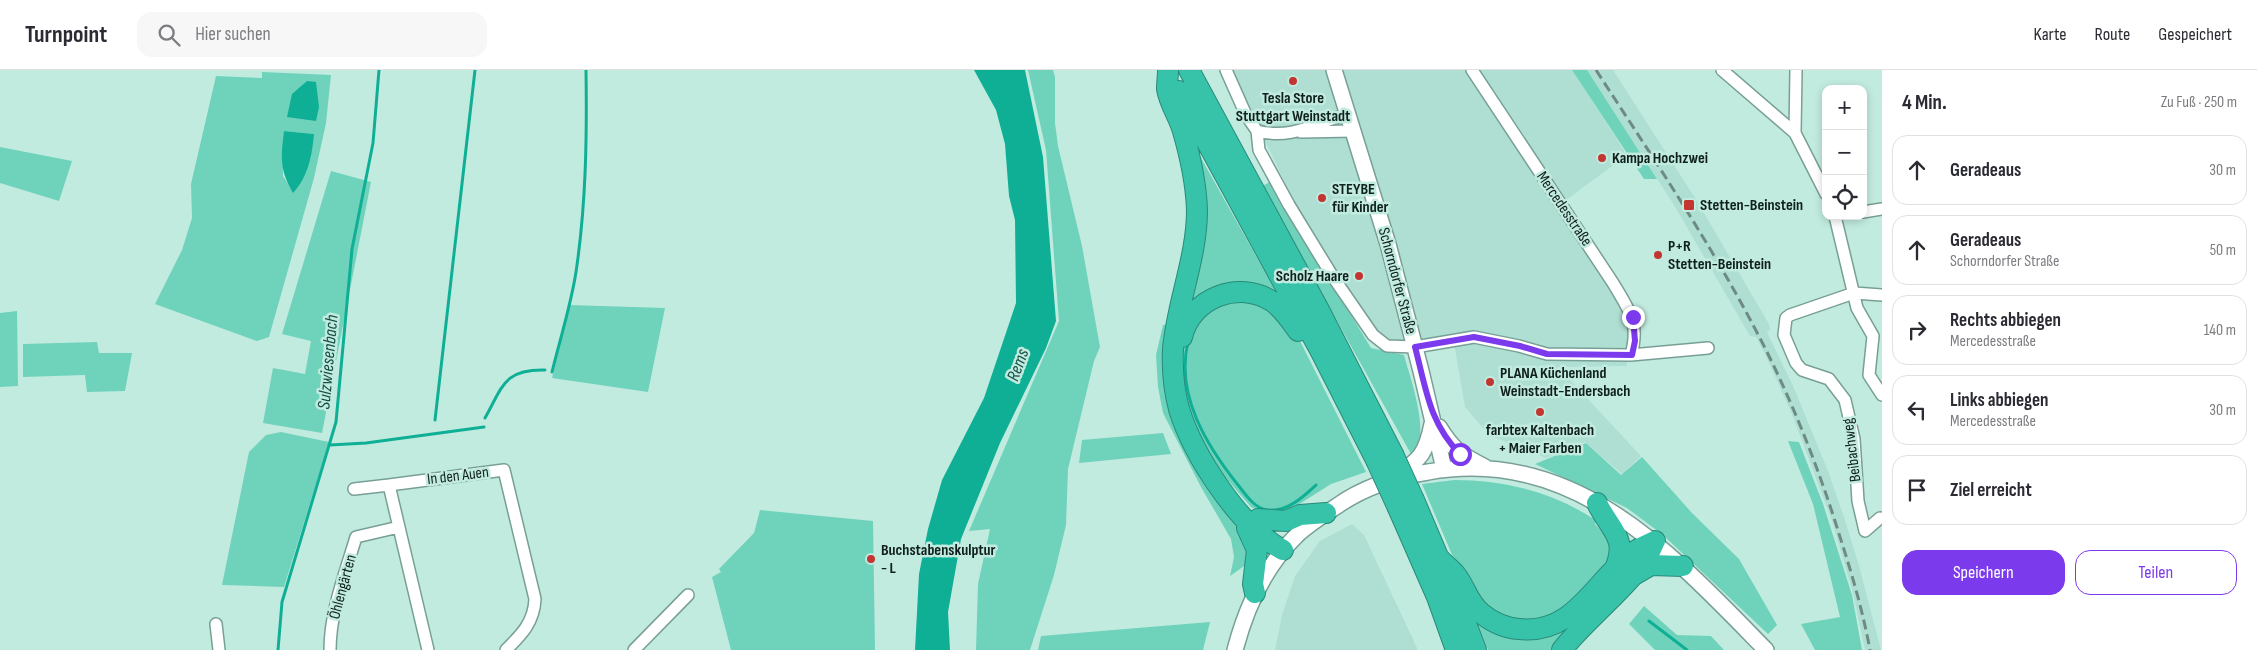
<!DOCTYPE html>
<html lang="de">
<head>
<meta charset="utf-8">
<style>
  :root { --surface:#fff; --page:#f7f7f7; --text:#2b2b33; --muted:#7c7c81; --line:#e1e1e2; --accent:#7c3aed }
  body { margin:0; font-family:"Sofia Sans Condensed",sans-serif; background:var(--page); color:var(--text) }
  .controls { position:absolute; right:15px; top:15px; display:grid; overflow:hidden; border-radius:10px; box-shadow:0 2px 8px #0003 }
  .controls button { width:45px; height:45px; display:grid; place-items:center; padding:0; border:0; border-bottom:1px solid var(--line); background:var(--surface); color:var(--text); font:25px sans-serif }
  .stop { position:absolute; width:15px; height:15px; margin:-11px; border:4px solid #7c3aed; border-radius:50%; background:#fff }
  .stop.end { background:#7c3aed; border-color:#fff; box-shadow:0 1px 5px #0008 }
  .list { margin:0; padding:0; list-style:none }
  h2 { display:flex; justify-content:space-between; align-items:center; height:65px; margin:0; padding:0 20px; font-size:21px }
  h2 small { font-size:16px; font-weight:400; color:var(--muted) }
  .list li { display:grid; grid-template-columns:32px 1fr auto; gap:15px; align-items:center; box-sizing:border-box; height:70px; margin:0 10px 10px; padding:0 10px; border:1px solid var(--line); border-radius:15px }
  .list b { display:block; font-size:19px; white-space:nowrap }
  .list p { margin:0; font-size:16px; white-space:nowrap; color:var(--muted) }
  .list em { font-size:16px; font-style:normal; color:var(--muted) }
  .actions { display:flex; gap:10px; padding:15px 20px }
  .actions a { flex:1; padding:11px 0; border:1px solid var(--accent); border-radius:15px; text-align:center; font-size:18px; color:var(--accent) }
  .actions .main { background:var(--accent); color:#fff }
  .icon { flex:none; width:28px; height:28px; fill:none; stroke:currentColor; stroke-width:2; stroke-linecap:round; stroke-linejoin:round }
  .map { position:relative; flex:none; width:1882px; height:580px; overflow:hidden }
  header { display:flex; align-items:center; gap:30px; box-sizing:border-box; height:70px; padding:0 25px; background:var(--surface); border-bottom:1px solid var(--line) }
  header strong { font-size:24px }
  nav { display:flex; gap:28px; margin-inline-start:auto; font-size:18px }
  .search { width:350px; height:45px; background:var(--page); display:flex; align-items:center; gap:12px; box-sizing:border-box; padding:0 18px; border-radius:15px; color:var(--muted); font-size:19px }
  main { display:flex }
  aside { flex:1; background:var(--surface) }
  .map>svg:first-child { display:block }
</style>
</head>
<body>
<header>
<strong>Turnpoint</strong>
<div class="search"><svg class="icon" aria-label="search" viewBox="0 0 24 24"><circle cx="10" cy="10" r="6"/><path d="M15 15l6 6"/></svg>Hier suchen</div>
<nav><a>Karte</a><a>Route</a><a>Gespeichert</a></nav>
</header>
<main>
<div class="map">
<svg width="1882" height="580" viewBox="0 0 1882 580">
  <rect width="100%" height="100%" fill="#c2ebe0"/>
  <!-- built -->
  <path fill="#aedfd2" d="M 1232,0 L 1572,0 L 1627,85 L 1558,136 L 1634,259 L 1627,283 L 1627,296 L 1558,297 L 1641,386 L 1622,404 L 1585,372 L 1546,388 L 1489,365 L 1465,337 L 1454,273 L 1388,274 L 1336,206 L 1294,132 Z
    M 1587,0 L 1613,0 L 1697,131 L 1769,254 L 1770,260 L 1767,262 L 1794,318 L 1828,401 L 1845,450 L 1859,496 L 1881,580 L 1865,580 L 1853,523 L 1832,451 L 1792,344 L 1765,284 L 1756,267 L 1750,266 L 1674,135 Z
    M 1352,454 L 1364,465 L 1418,580 L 1275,580 L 1282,545 L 1295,506 L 1320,471 Z"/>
  <!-- green -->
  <path fill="#6fd2bb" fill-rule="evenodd" d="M 1028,0 L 1053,0 L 1055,7 L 1055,53 L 1058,76 L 1082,176 L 1100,277 L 1094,291 L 1068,399 L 1066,455 L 1054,505 L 1030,580 L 976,580 L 978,514 L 990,459 L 969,461 L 1059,251 L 1046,80 Z
    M 1572,0 L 1587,0 L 1657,109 L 1644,109 Z
    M 262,2 L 331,5 L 326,53 L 314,108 L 269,267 L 257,271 L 155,234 L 182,180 L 192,148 L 191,114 L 216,6 L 262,8 ZM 284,61 L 314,64 L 293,122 L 283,106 Z
    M 0,77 L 72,91 L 59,131 L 0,113 Z
    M 1196,79 L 1279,227 L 1263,221 L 1185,244 Z
    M 331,101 L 371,112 L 322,363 L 263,353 L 273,298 L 305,304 L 311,271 L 282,264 Z
    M 1270,112 L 1371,278 L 1404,285 C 1410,308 1433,369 1411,384 L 1262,116 Z
    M 1260,231 L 1299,269 L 1366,402 L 1331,414 L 1290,440 L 1271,447 L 1251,437 L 1225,407 L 1202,371 L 1188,338 L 1181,295 L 1183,272 L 1216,232 Z
    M 569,235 L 665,238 L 648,322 L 552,308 Z
    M 17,241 L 18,316 L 0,317 L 0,243 Z
    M 1170,254 L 1174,339 L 1251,475 L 1247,494 L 1230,506 L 1234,487 L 1231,469 L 1201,417 L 1163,343 L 1158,317 L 1156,285 L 1163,255 Z
    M 97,272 L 99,283 L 132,283 L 125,321 L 87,322 L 85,305 L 23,307 L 23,274 Z
    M 281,362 L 329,372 L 284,517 L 222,515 L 249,382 L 266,365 Z
    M 1163,363 L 1171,384 L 1079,393 L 1082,370 Z
    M 1788,371 L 1799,372 L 1823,434 L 1852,525 L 1862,580 L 1815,580 L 1801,554 L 1840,547 L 1813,434 Z
    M 1586,373 L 1621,405 L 1642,387 L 1692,443 L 1739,489 L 1777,555 L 1768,564 L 1663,465 L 1627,438 L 1535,394 Z
    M 1454,410 C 1506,410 1555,423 1597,451 L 1595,454 L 1611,472 L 1608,497 L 1549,552 L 1498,548 L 1464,513 L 1422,414 Z
    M 760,440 L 873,451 L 875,580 L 731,580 L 712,507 L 721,502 L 719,499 L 754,463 Z
    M 1644,536 L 1677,565 L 1711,566 L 1724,580 L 1655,580 L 1629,554 Z
    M 1475,546 L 1485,552 L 1578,546 L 1555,580 L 1488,580 Z
    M 1210,552 L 1203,580 L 1038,580 L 1041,566 Z"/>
  <!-- water -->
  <path fill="#0faf96" d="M 974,0 L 1025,0 L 1043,87 L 1056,251 L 1046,278 L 1000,373 L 961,469 L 948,542 L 950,580 L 915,580 L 919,504 L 928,459 L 942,410 L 984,328 L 1016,233 L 1015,150 L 1009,126 L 1005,74 L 996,40 Z
    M 307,11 L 316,12 L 319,37 L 316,51 L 287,47 L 292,24 Z
    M 284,61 L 314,64 C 312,86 308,107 293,123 C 279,99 281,87 284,61 Z"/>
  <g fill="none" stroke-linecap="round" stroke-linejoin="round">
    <!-- stream -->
    <path stroke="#0faf96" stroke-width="3" d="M 1188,272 C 1175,325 1207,376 1238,415 C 1246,425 1254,438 1267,440 C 1286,443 1303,427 1316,415
      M 552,302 C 560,269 571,235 576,202 C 586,135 587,68 586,0
      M 485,348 C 503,316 504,299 545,300
      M 435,350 L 475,0
      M 330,375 L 366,373 L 484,357
      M 1649,551 L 1687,580
      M 278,580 L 282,532 L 336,352 L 352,179 L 373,73 L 379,0"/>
    <defs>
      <path id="street" d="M 1226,0 L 1246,45 L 1257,61 C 1294,70 1313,53 1348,44
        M 1472,0 L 1613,213 C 1629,240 1640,252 1631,285
        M 1722,0 L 1795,63 L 1826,124
        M 1257,61 L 1259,80 L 1289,135 L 1333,207 L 1373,265 L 1387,276 L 1415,277 L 1474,267 L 1519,276 L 1547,284 L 1631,285 L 1708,278
        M 1301,62 L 1353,61
        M 1795,63 L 1796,0
        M 1863,142 L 1882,139
        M 1835,146 L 1857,238 L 1873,266 L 1869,305 L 1882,325
        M 354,419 L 389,415
        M 1880,448 L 1865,461 L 1858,431 L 1854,369 L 1845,330 L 1829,309 L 1802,300 L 1796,293 L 1784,265 L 1786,248 L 1790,245 L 1854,223 L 1882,225
        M 216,554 L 219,580
        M 330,580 C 330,542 345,504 356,467 L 399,457
        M 428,580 L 389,415 L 504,400 L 535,529 C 534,552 522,564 506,580
        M 634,580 L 688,525"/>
      <path id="secondary" d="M 1334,0 L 1388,174 L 1421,301 L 1444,399
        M 1439,357 C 1453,380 1461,385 1485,397
        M 1397,405 C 1421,389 1426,383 1432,354
        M 1235,580 C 1246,538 1265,496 1297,465 C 1309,454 1323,445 1337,436 C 1364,417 1395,407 1428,402 C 1575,376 1673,485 1766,580"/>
      <path id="highway" d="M 1168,0 C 1168,6 1167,13 1167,19 C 1169,32 1178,46 1182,58 C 1190,85 1196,112 1197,140 C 1197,188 1177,232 1173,279 C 1172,299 1174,320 1179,339 C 1193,385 1240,458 1283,480
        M 1189,0 L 1319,240 L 1393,384
        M 1179,21 L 1321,282 L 1376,390
        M 1182,267 C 1191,228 1239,209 1273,232 C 1283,239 1291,251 1298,261
        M 1414,430 L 1462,543 L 1476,580
        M 1597,433 C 1611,462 1629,467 1614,501
        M 1398,438 L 1437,527 L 1456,580
        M 1258,449 L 1286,451 L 1300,445 L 1326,443
        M 1247,458 L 1257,480 L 1253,514 L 1255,523
        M 1440,489 C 1445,495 1452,500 1456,505 C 1466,518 1468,532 1481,543 C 1492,552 1506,558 1519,559 C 1574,565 1594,512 1631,484 C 1638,478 1647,475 1655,471
        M 1634,505 L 1651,495 L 1683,496
        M 1562,580 C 1587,547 1640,509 1654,473"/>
    </defs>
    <!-- street casing -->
    <use href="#street" stroke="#789f95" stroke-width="14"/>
    <!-- secondary casing -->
    <use href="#secondary" stroke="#789f95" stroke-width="18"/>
    <!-- highway casing -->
    <use href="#highway" stroke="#298a78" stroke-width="22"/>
    <!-- street -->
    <use href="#street" stroke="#fff" stroke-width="11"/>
    <!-- secondary -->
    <use href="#secondary" stroke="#fff" stroke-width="15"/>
    <!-- highway -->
    <use href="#highway" stroke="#36c3a9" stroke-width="20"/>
    <!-- rail -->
    <path stroke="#6e8b83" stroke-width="3" stroke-dasharray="10 5" stroke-linecap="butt" d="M 1596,0 C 1655,91 1716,181 1765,278 C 1795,338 1820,402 1840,467 C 1852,504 1863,542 1870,580"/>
    <defs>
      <path id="highway-bridge" d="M 1393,384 L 1414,430
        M 1376,390 L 1398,438"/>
    </defs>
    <!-- highway-bridge casing -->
    <use href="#highway-bridge" stroke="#298a78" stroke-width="22" stroke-linecap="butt"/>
    <!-- highway-bridge -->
    <use href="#highway-bridge" stroke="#36c3a9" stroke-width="20"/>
  </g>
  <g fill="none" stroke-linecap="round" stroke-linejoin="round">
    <!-- route -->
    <path stroke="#7c3aed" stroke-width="6" d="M 1460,384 C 1429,353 1426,318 1415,277 L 1474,267 L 1520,276 L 1547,284 L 1632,285 L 1635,271 L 1633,247"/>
  </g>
  <!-- markers -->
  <g fill="#c33530" stroke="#c2ebe0" stroke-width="2">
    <circle cx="1293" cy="11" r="5"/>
    <circle cx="1602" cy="88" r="5"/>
    <circle cx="1322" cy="128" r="5"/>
    <rect x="1683" y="129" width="12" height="12" rx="2.5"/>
    <circle cx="1658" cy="185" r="5"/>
    <circle cx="1359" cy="206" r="5"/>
    <circle cx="1490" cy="312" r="5"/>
    <circle cx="1540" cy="342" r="5"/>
    <circle cx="871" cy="489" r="5"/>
  </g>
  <g text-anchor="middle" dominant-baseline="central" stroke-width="5" stroke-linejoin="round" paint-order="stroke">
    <!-- poi labels -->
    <g font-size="16" font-weight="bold" fill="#10201c" stroke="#c2ebe0" text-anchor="start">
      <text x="1293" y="28" text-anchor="middle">Tesla Store<tspan x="1293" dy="18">Stuttgart Weinstadt</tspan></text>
      <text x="1612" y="88">Kampa Hochzwei</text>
      <text x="1332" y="119">STEYBE<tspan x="1332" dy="18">für Kinder</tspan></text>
      <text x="1700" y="135">Stetten-Beinstein</text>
      <text x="1668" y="176">P+R<tspan x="1668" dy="18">Stetten-Beinstein</tspan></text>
      <text x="1349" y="206" text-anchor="end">Scholz Haare</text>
      <text x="1500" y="303">PLANA Küchenland<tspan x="1500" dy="18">Weinstadt-Endersbach</tspan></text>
      <text x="1540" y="360" text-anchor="middle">farbtex Kaltenbach<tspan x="1540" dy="18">+ Maier Farben</tspan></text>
      <text x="881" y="480">Buchstabenskulptur<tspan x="881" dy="18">- L</tspan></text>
    </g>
    <!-- street labels -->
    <g font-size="16" fill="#10201c" stroke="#c2ebe0">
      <text transform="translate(1564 139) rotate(56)">Mercedesstraße</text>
      <text transform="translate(1397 211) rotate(75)">Schorndorfer Straße</text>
      <text transform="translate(1852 380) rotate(-97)">Beibachweg</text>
      <text transform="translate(458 406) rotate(-7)">In den Auen</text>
      <text transform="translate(343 517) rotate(-75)">Öhlengärten</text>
    </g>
    <!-- water labels -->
    <g font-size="18" font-style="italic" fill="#154e43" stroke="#c2ebe0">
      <text transform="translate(328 292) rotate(-85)">Sulzwiesenbach</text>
      <text transform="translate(1018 295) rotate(-70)">Rems</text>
    </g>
  </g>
</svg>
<div class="controls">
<button>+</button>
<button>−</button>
<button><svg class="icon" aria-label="locate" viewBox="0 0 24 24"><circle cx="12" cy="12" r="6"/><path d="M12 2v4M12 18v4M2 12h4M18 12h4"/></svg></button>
</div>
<div class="stop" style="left:1460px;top:384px"></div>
<div class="stop end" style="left:1633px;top:247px"></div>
</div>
<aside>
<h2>4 Min.<small>Zu Fuß · 250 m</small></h2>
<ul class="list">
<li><svg class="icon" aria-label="ahead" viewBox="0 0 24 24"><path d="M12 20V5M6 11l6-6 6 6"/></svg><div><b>Geradeaus</b></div><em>30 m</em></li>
<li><svg class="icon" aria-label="ahead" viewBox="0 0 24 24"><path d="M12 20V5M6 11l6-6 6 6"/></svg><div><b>Geradeaus</b><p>Schorndorfer Straße</p></div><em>50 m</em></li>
<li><svg class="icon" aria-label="right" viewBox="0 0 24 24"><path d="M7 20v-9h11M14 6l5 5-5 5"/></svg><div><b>Rechts abbiegen</b><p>Mercedesstraße</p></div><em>140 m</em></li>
<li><svg class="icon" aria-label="left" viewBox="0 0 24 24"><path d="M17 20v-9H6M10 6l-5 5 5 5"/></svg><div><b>Links abbiegen</b><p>Mercedesstraße</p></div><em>30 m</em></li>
<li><svg class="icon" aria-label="arrive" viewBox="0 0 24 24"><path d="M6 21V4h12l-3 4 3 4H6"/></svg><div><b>Ziel erreicht</b></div></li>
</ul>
<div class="actions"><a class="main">Speichern</a><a>Teilen</a></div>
</aside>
</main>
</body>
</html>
